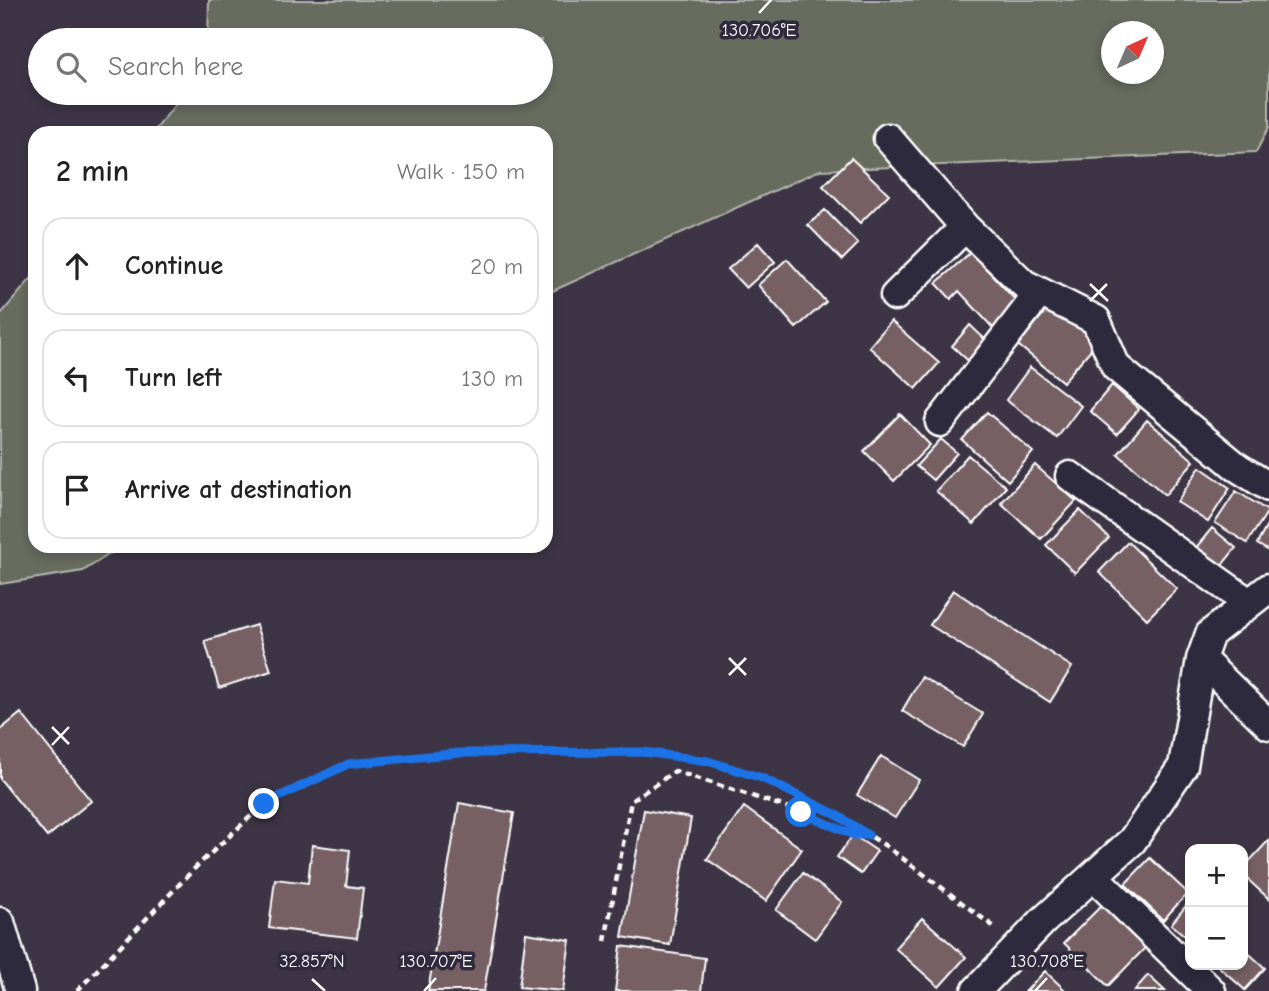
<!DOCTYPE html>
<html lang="en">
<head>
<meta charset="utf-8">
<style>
  :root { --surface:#fff; --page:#f6f6f6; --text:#222; --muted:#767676; --line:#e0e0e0 }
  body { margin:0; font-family:"Comic Neue",sans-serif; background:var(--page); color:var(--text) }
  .controls { position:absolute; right:21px; bottom:21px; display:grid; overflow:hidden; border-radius:14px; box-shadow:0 4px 10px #0003 }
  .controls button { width:63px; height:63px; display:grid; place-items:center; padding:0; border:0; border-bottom:2px solid var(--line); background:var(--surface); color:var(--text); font:35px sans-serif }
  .compass { position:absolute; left:1101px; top:21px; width:63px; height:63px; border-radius:50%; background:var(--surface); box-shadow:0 4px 10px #0003; rotate:44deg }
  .stop { position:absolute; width:21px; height:21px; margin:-16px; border:5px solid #1a73e8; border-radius:50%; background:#fff }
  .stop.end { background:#1a73e8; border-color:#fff; box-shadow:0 2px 7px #0008 }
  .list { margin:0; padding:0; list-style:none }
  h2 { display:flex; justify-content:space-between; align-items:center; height:91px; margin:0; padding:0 28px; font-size:30px }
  h2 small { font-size:23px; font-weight:400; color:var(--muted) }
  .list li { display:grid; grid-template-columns:46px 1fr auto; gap:21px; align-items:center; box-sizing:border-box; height:98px; margin:0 14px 14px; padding:0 14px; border:2px solid var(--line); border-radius:21px }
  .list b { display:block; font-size:26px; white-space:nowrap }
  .list em { font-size:23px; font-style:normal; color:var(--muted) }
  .icon { flex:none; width:38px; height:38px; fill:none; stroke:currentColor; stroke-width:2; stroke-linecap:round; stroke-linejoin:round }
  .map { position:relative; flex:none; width:1269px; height:991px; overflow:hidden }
  .search { position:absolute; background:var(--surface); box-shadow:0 4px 10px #0003; left:28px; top:28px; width:525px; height:77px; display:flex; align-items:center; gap:18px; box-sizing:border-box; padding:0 24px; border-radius:38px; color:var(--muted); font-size:26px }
  .panel { position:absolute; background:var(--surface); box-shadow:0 4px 10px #0003; left:28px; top:126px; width:525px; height:427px; border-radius:21px }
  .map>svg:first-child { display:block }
</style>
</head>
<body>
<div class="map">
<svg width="1269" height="991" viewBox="0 0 1269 991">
  <rect width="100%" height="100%" fill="#3d3545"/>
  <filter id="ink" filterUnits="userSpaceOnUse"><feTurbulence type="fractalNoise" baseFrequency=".0143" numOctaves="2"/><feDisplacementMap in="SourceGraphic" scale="14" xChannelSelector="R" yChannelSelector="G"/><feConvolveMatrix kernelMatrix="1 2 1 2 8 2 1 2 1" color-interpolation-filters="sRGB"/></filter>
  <g filter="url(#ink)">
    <!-- green -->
    <path fill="#686c5e" stroke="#b4b6ae" stroke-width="2" fill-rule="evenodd" d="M 209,0 L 1269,0 L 1269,127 L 1256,152 L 820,170 L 546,294 L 546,133 L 153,133 L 184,93 L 541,93 L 541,40 L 208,40 ZM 1112,32 L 1154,32 L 1154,74 L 1112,74 Z
      M 35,274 L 35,546 L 122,546 L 83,571 L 0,584 L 0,315 Z"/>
    <!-- building -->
    <path fill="#766064" stroke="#fff" stroke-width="2" d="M 851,158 L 889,194 L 860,223 L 823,186 Z
      M 825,210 L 858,244 L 842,260 L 808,225 Z
      M 758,243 L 775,262 L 746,288 L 728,269 Z
      M 971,252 L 1019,304 L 993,328 L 959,291 L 951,299 L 936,283 Z
      M 787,259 L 826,302 L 796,328 L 758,285 Z
      M 1052,303 L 1098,341 L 1063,382 L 1018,345 Z
      M 891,321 L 939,363 L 916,389 L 869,347 Z
      M 970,325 L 991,345 L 973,365 L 952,346 Z
      M 1030,367 L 1081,406 L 1057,438 L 1006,400 Z
      M 1112,385 L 1139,409 L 1117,434 L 1090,411 Z
      M 987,412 L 1033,452 L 1008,481 L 962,440 Z
      M 900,414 L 930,445 L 894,481 L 864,451 Z
      M 1147,420 L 1194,461 L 1165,495 L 1118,454 Z
      M 941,439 L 957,453 L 933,480 L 916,466 Z
      M 968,455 L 1006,487 L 974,524 L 936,491 Z
      M 1035,465 L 1076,501 L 1041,539 L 1001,503 Z
      M 1200,467 L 1230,488 L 1208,522 L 1177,502 Z
      M 1236,491 L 1268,511 L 1247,543 L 1215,523 Z
      M 1080,510 L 1109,538 L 1075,573 L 1046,545 Z
      M 1269,522 L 1269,551 L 1257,544 Z
      M 1212,528 L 1236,548 L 1218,570 L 1194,550 Z
      M 1128,542 L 1177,589 L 1147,619 L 1099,572 Z
      M 953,590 L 1072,667 L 1050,702 L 930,625 Z
      M 256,625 L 271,671 L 219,688 L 205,641 Z
      M 922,677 L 983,714 L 963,747 L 902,711 Z
      M 21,713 L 91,801 L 47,837 L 0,779 L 0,730 Z
      M 881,756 L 919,780 L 895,818 L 857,795 Z
      M 459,803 L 514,813 L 484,991 L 428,991 Z
      M 744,807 L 802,849 L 766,901 L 707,859 Z
      M 644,810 L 691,818 L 670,945 L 622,937 Z
      M 853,835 L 877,851 L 861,874 L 837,857 Z
      M 1269,840 L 1269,899 L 1243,875 L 1243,868 Z
      M 312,845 L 350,850 L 346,886 L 363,888 L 357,938 L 269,928 L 275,879 L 308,883 Z
      M 1150,858 L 1188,893 L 1163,920 L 1125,884 Z
      M 803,873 L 842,902 L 815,939 L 776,910 Z
      M 1190,901 L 1190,940 L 1171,924 Z
      M 1102,905 L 1145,948 L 1108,986 L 1064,943 Z
      M 922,918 L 966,957 L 939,987 L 895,948 Z
      M 526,933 L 570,940 L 563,991 L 519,987 Z
      M 621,946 L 705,958 L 701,991 L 615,991 Z
      M 1243,948 L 1265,968 L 1245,990 L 1217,965 L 1243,965 Z
      M 1045,971 L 1066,991 L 1026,991 Z
      M 1148,975 L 1165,991 L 1134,991 Z"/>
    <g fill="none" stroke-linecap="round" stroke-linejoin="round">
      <defs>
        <path id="street" d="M 888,138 L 965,227 L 1024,284 L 1096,320 L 1116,367 L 1237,467 L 1269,487
          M 895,296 L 965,227
          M 940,422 L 1040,292
          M 1070,476 L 1249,603
          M 1201,659 L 1269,725
          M 1093,876 L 1211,991
          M 0,922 L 20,991
          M 976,991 L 1043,921 L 1132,841 L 1183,766 L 1201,659 L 1210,634 L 1269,588"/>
      </defs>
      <!-- street casing -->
      <use href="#street" stroke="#fff" stroke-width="33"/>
      <!-- path -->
      <path stroke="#fff" stroke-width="4.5" stroke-dasharray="7 5" stroke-linecap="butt" d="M 605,941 L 631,801 L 675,771 L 801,812 L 853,835 L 866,835
        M 77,991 L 197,866 L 264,804 L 348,764 L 460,753 L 643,752 L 708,761 L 762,778 L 835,814 L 886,846 L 997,929"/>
      <!-- street -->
      <use href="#street" stroke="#2f2a3d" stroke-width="28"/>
    </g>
  </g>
  <g fill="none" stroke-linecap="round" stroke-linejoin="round" filter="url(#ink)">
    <!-- route -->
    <path stroke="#1a73e8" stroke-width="9" d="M 264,804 L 348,764 L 460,753 L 643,752 L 708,761 L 762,778 L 835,814 L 868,835 L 853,835 L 801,812"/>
  </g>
  <!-- ticks -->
  <path fill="none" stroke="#fff" stroke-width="2.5" d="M 759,13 L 771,0M 1090,284 L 1108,301M 1090,301 L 1107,284M 729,658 L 746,675M 729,675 L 746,658M 52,727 L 69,744M 52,745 L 69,727M 312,979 L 325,991M 424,991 L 436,978M 1035,991 L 1047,978"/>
  <g font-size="18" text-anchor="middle" fill="#fff" stroke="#2f2a3d" stroke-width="7" stroke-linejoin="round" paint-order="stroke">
    <text x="759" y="36">130.706°E</text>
    <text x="436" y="967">130.707°E</text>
    <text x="1047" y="967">130.708°E</text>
    <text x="312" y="967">32.857°N</text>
  </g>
</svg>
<div class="controls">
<button>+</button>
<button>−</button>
</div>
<svg class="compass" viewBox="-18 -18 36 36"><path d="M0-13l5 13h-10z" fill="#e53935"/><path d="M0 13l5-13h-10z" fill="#767676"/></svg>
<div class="stop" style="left:801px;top:812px"></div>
<div class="stop end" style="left:264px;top:804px"></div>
<div class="search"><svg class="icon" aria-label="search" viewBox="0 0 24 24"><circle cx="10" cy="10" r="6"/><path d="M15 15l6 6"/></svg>Search here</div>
<section class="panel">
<h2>2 min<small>Walk · 150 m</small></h2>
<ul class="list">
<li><svg class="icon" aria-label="ahead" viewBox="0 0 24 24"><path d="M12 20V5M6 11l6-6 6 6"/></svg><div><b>Continue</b></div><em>20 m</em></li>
<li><svg class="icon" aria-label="left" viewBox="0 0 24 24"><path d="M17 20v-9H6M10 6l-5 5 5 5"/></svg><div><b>Turn left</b></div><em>130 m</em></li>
<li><svg class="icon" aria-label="arrive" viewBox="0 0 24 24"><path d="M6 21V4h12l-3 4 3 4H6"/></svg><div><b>Arrive at destination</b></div></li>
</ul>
</section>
</div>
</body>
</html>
